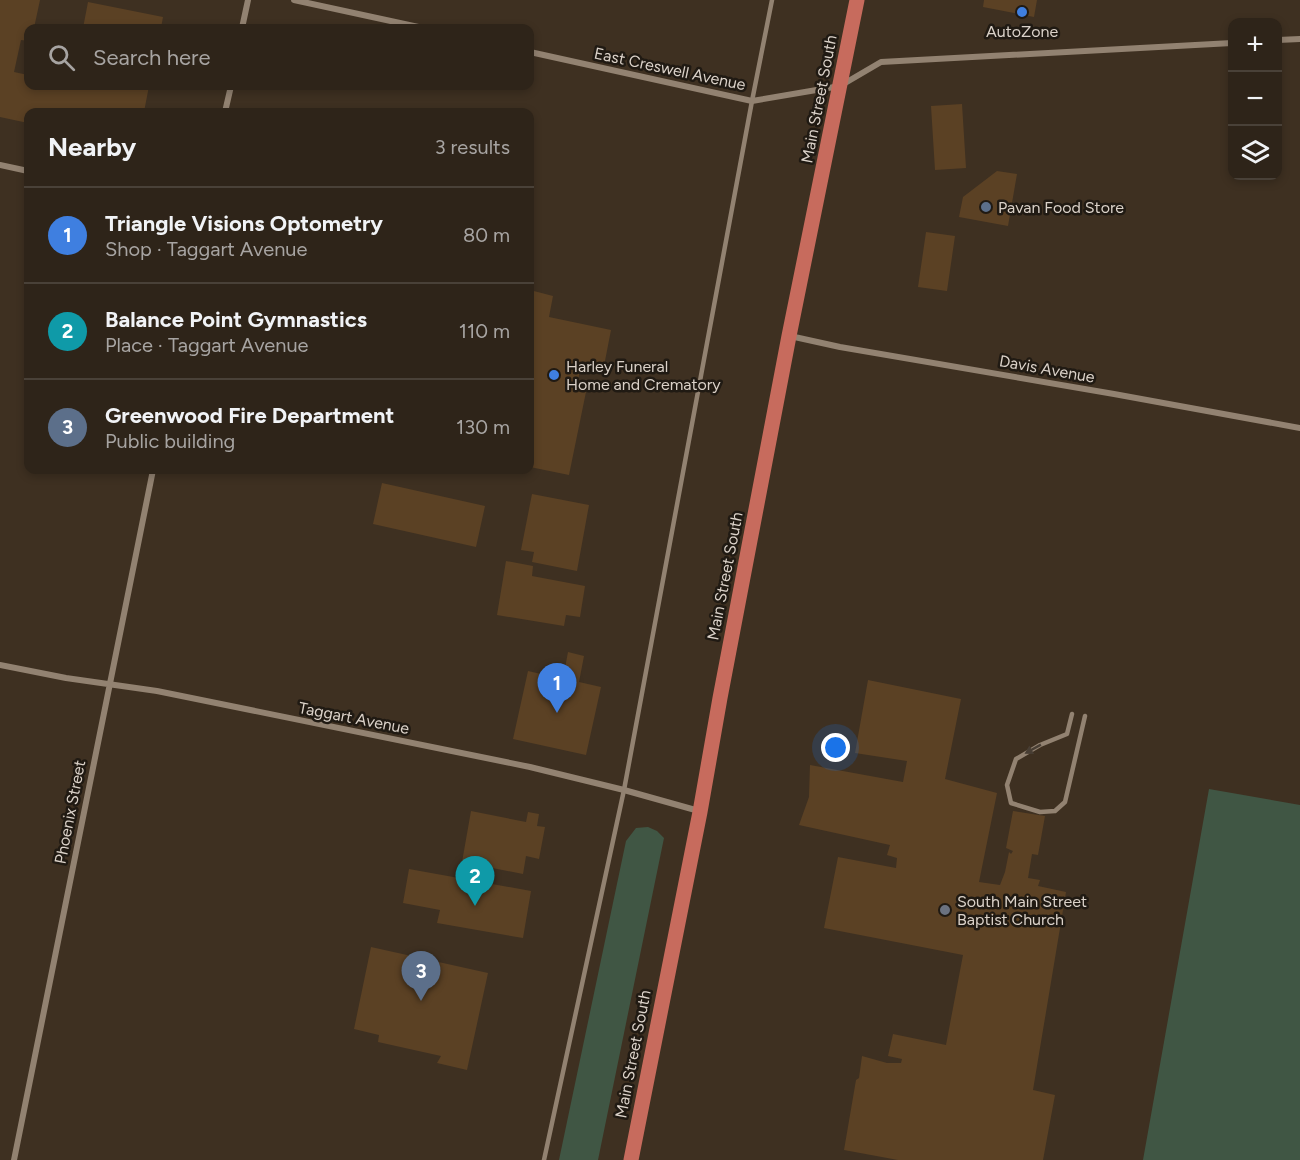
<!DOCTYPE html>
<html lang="en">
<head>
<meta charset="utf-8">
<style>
  :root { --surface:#2e2419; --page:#362c22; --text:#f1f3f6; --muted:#a7a4a2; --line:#494138; --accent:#95b2f1 }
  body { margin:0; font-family:Figtree,sans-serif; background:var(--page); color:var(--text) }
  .controls { position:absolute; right:18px; top:18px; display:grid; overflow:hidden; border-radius:12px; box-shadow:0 3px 9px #0003 }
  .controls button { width:54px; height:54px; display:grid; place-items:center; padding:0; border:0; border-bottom:2px solid var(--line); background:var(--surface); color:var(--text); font:30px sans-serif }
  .you { position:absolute; left:836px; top:748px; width:21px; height:21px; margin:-15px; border:4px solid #fff; border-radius:50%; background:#1a73e8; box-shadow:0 0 0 9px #1a73e833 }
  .badge { display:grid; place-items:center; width:39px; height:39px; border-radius:50%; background:var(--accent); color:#fff; font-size:20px; font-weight:700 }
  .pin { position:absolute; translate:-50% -50px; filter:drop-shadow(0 2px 3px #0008) }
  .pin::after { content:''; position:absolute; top:32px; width:21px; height:18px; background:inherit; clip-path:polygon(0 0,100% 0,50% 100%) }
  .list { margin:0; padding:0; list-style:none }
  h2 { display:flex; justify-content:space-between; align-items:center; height:78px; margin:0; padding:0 24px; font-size:26px }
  h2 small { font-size:20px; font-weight:400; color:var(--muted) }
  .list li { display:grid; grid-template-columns:39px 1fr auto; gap:18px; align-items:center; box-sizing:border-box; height:96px; padding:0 24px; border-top:2px solid var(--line) }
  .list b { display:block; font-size:22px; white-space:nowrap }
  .list p { margin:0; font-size:20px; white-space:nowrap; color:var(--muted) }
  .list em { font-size:20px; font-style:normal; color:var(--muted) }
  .icon { flex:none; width:33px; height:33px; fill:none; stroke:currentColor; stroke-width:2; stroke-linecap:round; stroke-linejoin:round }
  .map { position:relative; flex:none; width:1300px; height:1160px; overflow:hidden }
  .search { position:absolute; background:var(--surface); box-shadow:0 3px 9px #0003; left:24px; top:24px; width:510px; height:66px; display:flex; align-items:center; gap:15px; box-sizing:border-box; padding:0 21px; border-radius:12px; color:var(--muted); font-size:22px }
  .panel { position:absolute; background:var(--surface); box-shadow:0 3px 9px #0003; left:24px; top:108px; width:510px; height:366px; border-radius:12px }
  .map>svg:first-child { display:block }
</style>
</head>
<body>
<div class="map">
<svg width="1300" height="1160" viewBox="0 0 1300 1160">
  <rect width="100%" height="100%" fill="#3e3021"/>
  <!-- green -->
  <path fill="#405644" d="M 1209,789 L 1300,805 L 1300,1160 L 1143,1160 Z
    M 648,827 L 657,831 L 664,838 L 598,1160 L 559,1160 L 626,841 L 636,828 Z"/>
  <!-- building -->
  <path fill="#5b4124" d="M 0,0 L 40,0 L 34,28 L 28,28 L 28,41 L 21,40 L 14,72 L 28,75 L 28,86 L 149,86 L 144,112 L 28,112 L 28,123 L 0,117 Z
    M 984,0 L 1037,0 L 1034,17 L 983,7 Z
    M 88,2 L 163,17 L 161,28 L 83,28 Z
    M 962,104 L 966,168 L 935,170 L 931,106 Z
    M 997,171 L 1017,174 L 1008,226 L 959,217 L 963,197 Z
    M 926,232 L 955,236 L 947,291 L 918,287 Z
    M 530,290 L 553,296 L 549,317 L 611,330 L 604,366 L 582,361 L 577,385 L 587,387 L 569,475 L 530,467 Z
    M 382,483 L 485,506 L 476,547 L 373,524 Z
    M 532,494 L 589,505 L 577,571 L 532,562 L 534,552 L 521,550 Z
    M 506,561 L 533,566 L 532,576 L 585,586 L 580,617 L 566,615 L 564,626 L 497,615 Z
    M 568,652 L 584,656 L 579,682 L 601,687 L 586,755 L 513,739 L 528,671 L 563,679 Z
    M 868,680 L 961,699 L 945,779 L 997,793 L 979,882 L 1000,885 L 1005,872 L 1009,852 L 1011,854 L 1013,851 L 1006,848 L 1013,811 L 1045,816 L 1038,855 L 1032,854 L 1028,878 L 1040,880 L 1038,886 L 1066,892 L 1033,1090 L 1055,1095 L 1043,1160 L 898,1160 L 844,1150 L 856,1080 L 859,1078 L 862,1056 L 887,1063 L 901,1063 L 902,1059 L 888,1056 L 893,1034 L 946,1045 L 963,955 L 824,928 L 838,857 L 896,868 L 897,858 L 887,855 L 890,845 L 799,825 L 809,797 L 810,765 L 903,782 L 907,761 L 855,753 Z
    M 471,811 L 526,822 L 528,812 L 539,814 L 537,826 L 545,827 L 539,859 L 526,856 L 523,874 L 462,862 Z
    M 409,869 L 531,891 L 523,938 L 437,923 L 440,910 L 403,903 Z
    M 371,947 L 488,973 L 467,1070 L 437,1063 L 441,1056 L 378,1042 L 379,1035 L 354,1029 Z"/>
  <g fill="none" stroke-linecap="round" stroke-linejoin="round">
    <!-- lane -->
    <path stroke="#928271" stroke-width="4.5" d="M 1072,714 L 1067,734 L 1040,745 L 1016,759 L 1007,785 L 1011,803 L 1040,812 L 1055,811 L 1065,802 L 1085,716
      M 544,1160 L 624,790 L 752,101 L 772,0"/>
    <!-- street -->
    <path stroke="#928271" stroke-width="6" d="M 294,0 L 423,28
      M 242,28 L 248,0
      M 1278,40 L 1300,39
      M 530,52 L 752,101 L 840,86 L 881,62 L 1232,43
      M 225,112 L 231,86
      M 0,165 L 28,171
      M 790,336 L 840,347 L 1114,394 L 1300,428
      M 0,665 L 66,678 L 157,691 L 530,767 L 624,790 L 699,811
      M 14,1160 L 153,470"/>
    <!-- primary -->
    <path stroke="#c76b5d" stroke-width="15" d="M 631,1160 L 700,812 L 720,698 L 789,336 L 857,0"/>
  </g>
  <!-- one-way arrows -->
  <defs><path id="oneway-solid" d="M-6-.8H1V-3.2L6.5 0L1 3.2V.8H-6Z" transform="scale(1.5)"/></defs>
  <use fill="#483e34" href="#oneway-solid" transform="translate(1033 749) rotate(151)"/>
  <!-- markers -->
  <g fill="#3f7fe0" stroke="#201a13" stroke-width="2">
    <circle cx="1022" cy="12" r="6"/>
    <circle cx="554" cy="375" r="6"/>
  </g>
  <circle fill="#5c6f8a" stroke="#201a13" stroke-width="2" cx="986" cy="207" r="6"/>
  <circle fill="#6b7280" stroke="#201a13" stroke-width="2" cx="945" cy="910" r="6"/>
  <g text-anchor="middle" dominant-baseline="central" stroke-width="5" stroke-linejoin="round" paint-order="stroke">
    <!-- poi labels -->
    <g font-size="16" fill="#dbd2c9" stroke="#201a13" text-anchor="start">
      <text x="1022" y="31" text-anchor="middle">AutoZone</text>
      <text x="998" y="207">Pavan Food Store</text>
      <text x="566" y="366">Harley Funeral<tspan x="566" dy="18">Home and Crematory</tspan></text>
      <text x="957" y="901">South Main Street<tspan x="957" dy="18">Baptist Church</tspan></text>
    </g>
    <!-- street labels -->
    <g font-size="16" fill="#dbd2c9" stroke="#201a13">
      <text transform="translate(670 69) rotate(12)">East Creswell Avenue</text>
      <text transform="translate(819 99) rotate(-79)">Main Street South</text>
      <text transform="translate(1047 369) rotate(10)">Davis Avenue</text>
      <text transform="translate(725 576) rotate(-79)">Main Street South</text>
      <text transform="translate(354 718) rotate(11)">Taggart Avenue</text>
      <text transform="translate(70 812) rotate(-79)">Phoenix Street</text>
      <text transform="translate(633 1054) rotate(-79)">Main Street South</text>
    </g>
  </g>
</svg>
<div class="controls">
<button>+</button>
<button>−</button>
<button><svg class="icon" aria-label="layers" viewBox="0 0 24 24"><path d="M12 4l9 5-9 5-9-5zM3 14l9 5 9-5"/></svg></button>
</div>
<div class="you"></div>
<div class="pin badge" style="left:557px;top:713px;background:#3f7fe0">1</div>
<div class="pin badge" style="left:475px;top:906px;background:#0f9aa8">2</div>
<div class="pin badge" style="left:421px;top:1001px;background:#5c6f8a">3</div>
<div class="search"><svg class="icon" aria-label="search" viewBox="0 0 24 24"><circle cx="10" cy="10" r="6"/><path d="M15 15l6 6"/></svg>Search here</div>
<section class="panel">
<h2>Nearby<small>3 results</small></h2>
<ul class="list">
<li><span class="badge" style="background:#3f7fe0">1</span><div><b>Triangle Visions Optometry</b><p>Shop · Taggart Avenue</p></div><em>80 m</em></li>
<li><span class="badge" style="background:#0f9aa8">2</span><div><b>Balance Point Gymnastics</b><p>Place · Taggart Avenue</p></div><em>110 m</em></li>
<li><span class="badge" style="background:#5c6f8a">3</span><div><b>Greenwood Fire Department</b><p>Public building</p></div><em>130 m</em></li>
</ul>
</section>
</div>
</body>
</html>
